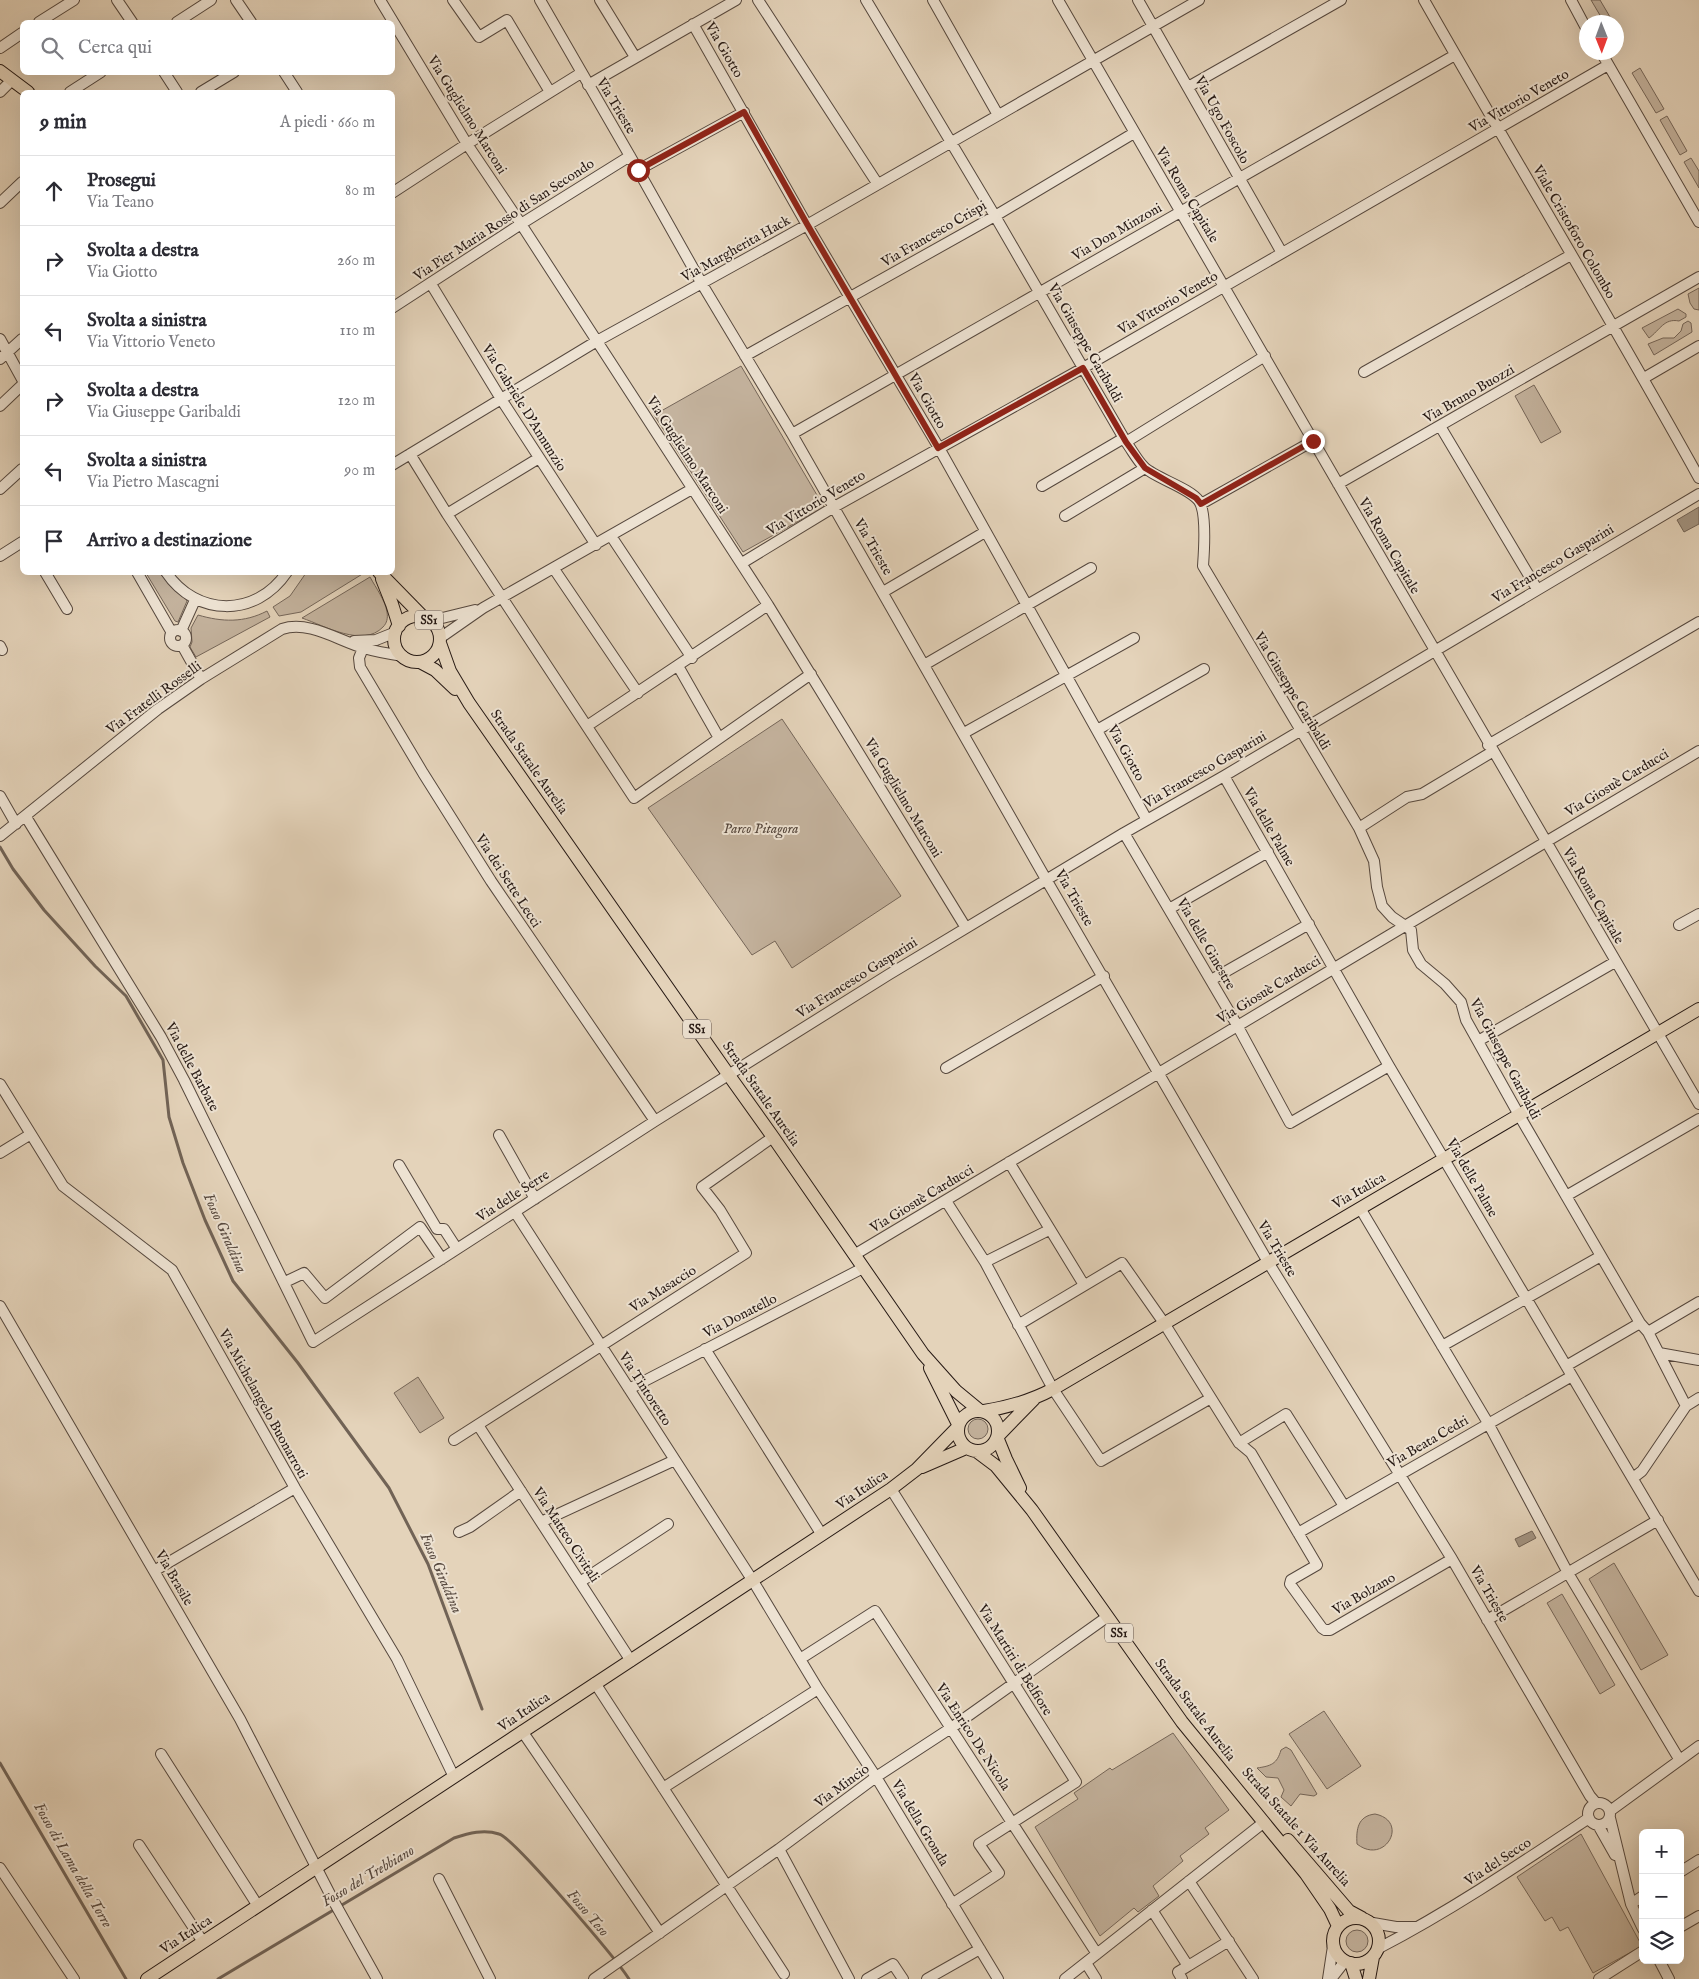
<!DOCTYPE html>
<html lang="it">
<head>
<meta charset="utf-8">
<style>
  :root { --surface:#fff; --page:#f2f2f3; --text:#2b2b33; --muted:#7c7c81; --line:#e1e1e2 }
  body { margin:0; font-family:"IM FELL English",serif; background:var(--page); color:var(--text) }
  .controls { position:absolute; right:15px; bottom:15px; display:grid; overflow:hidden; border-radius:8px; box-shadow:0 5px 20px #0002 }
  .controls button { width:45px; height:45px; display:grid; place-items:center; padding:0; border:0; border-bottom:1px solid var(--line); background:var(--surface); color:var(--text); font:25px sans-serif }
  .compass { position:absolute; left:1579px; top:15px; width:45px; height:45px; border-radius:50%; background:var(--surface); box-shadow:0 5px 20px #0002; rotate:179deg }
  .stop { position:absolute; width:15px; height:15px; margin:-11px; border:4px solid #8f2418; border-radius:50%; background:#fff }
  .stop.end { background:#8f2418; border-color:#fff; box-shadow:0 1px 5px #0008 }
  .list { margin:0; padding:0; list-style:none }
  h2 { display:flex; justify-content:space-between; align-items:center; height:65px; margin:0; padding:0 20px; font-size:21px }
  h2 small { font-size:16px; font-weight:400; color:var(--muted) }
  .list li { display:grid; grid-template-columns:32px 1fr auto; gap:15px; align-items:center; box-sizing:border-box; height:70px; padding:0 20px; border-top:1px solid var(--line) }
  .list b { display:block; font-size:19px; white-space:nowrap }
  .list p { margin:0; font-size:16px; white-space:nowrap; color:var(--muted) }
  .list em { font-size:16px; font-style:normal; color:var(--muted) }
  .icon { flex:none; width:28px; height:28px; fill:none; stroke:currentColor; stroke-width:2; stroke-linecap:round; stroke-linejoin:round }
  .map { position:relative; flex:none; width:1699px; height:1979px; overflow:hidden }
  .search { position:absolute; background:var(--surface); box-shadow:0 5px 20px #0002; left:20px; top:20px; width:375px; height:55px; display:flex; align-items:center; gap:12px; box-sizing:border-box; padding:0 18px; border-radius:8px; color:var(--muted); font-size:19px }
  .panel { position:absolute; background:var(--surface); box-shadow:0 5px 20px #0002; left:20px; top:90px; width:375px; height:485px; border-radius:8px }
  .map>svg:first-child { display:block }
</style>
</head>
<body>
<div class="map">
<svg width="1699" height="1979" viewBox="0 0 1699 1979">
  <rect width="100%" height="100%" fill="#e4d3ba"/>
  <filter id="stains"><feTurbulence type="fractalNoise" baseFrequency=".004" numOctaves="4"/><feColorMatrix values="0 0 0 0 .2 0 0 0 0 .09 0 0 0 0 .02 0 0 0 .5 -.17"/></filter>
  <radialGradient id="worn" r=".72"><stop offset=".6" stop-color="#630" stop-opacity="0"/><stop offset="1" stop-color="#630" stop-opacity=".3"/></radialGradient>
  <!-- green -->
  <path fill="#c4b39e" stroke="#756659" d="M 1591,0 L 1600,0 L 1613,22 L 1604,22 Z
    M 1640,68 L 1664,109 L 1656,113 L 1632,73 Z
    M 1667,116 L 1687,151 L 1680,155 L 1660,120 Z
    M 1691,158 L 1699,171 L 1699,188 L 1684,162 Z
    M 1699,288 L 1699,310 L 1694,309 L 1690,303 L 1688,294 Z
    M 1678,309 L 1686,314 L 1686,317 L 1679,321 C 1664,318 1660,330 1649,338 L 1642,328 Z
    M 1688,321 L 1691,323 L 1692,332 L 1654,355 L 1648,344 L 1663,338 L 1674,338 L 1681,331 L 1683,324 Z
    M 741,366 L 824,507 L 743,552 L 654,415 Z
    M 1534,385 L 1561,432 L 1541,443 L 1515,396 Z
    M 146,573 L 160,573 L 169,584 L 185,598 L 187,601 L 178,622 L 175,621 Z
    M 306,573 L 306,572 L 364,573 L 301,612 L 279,616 L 273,607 L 290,596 Z
    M 370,577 C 376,588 385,600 387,612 C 388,618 387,623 383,627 C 363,648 325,626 302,618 Z
    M 267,611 L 270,617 L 196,657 L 190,647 L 192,642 L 191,628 L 198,615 C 222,622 244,623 267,611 Z
    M 782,719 L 901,896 L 792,968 L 775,941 L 752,955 L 648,808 Z
    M 418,1377 L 444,1418 L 420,1433 L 394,1393 Z
    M968 1429a10 10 0 1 1 20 0a10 10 0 1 1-20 0Z
    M 1614,1563 L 1668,1655 L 1641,1670 L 1589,1579 Z
    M 1562,1594 L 1615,1685 L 1600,1694 L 1547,1603 Z
    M 1324,1711 L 1361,1766 L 1327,1789 L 1289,1734 Z
    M 1173,1733 L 1229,1810 L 1205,1828 L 1209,1834 L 1180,1856 L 1183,1861 L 1153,1886 L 1159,1896 L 1138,1912 L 1134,1908 L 1100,1936 L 1035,1827 L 1078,1799 L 1074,1793 L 1110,1768 L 1112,1770 Z
    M 1286,1747 L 1291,1750 L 1317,1794 L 1314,1796 L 1300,1794 L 1291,1806 L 1281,1797 L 1284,1790 L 1278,1778 L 1266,1777 L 1257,1768 C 1271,1766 1277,1764 1281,1750 Z
    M 1375,1814 C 1410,1821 1385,1866 1357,1844 C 1356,1829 1358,1816 1375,1814 Z
    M 1581,1834 L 1642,1946 L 1593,1973 L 1568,1927 L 1560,1931 L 1552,1917 L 1545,1921 L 1517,1877 Z
    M1346 1941a11 11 0 1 1 22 0a11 11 0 1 1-22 0Z"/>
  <!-- water -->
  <path fill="#a39482" stroke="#716356" d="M 1699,507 L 1699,524 L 1684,532 L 1677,520 Z
    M 1532,1531 L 1536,1538 L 1519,1547 L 1515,1539 Z"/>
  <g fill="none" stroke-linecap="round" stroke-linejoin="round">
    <!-- stream -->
    <path stroke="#716356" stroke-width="3" d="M 0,847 L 13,869 L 44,910 L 95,966 L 126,996 L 163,1060 L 169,1117 L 183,1163 L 205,1220 L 233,1281 L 298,1363 L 389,1488 L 428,1564 L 482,1709
      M 0,1763 L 126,1979
      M 218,1979 L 454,1838 C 469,1833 484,1829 499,1834 C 514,1838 617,1960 629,1979"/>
    <defs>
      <path id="minor" d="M 117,0 L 132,22
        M 236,0 L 251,22
        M 380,0 L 467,144 L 521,224 L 768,605 L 966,928
        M 453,0 L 479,37 L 507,20 L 550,92
        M 540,0 L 638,170 L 702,284 L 792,434 L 1047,881 L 1268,1262 L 1452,1559 L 1590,1796 L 1596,1803
        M 600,0 L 635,57
        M 758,0 L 877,183
        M 866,0 L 995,216 L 1126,442 C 1132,450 1137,460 1144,467 C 1155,478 1190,488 1199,501 C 1207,513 1204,552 1203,566 L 1359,828 L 1374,861 L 1377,887 L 1382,906 L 1392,917 L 1411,930 L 1413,950 L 1421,964 L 1445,984 L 1461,1002 L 1466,1020 L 1519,1115 L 1640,1323 L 1648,1332 L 1686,1406
        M 933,0 L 998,115
        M 1058,0 C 1272,368 1483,737 1699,1104
        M 1138,0 L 1282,253
        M 1424,0 C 1515,160 1610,317 1699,478
        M 1571,0 L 1586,28
        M 39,22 L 74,0
        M 177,22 L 211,0
        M 693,24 L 807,225 L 939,448 L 1147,820
        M 0,48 L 22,33
        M 1601,52 L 1699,222
        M 164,72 L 177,92
        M 284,72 L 297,92
        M 588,85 L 736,0
        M 1188,87 L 1341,0
        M 0,92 L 12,80
        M 70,92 L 101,72
        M 201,92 L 234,72
        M 638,170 L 744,112
        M 392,193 L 467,144 L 581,73
        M 0,203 L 22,182
        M 431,284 L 501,399 L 596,545
        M 392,308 L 521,224 L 630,156
        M 0,339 L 22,379
        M 745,356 L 995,216 L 1134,133
        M 0,359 L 22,339
        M 1364,372 L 1571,255
        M 1644,378 L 1699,346
        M 0,406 L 22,385
        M 1440,426 L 1537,589
        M 792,434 L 1455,55
        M 1126,442 L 1265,356
        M 410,454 L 447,514 L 634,798 L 811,674
        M 392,465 L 597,341 L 807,225 L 1199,0
        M 1338,484 L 1699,277
        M 1042,486 L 1124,438
        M 0,489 L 22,469
        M 1201,504 L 1313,441
        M 447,514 L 539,458
        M 1065,516 L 1145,468
        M 611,536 L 692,658
        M 0,556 L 22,542
        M 742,563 L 834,507 L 1083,368 L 1608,65
        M 554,569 L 638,693
        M 45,572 L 67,609
        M 137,572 L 172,633
        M 166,572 C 196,617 256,618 287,572
        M 883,592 L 985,532
        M 430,621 L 475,610
        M170 638a8 8 0 1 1 16 0a8 8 0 1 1-16 0Z
        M 181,631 L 195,600
        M 440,638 L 483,608 L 692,489
        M 354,641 L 376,640 L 396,632
        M 182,645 L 201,679
        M 0,646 L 2,650
        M 363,648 L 359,658 L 360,667 L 423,773 L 491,881 L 655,1121
        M 924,665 L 1091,568
        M 678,666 L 719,738
        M 587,726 L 768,605
        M 1097,730 L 1204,669
        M 964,733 L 1134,638
        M 1488,745 L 1699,622
        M 1224,776 L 1389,1066 L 1699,1591
        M 0,796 L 16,824
        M 26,817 L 161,1037 L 184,1080 L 313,1342 L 655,1121 L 888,975 L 1124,833 L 1224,776 L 1699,494
        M 1359,828 L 1407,797 L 1422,794 L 1492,752
        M 1124,833 L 1237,1025 L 1290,1123 L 1389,1066
        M 0,836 L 158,709 L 201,679 L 282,629 C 309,620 339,641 364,648 C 377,652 390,654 403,656
        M 1169,909 L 1268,852
        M 1679,925 L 1699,914
        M 1211,980 L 1309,924
        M 1478,1041 L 1615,962
        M 946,1068 L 1104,976
        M 0,1084 L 63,1186 L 172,1270 L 295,1488 L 397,1659 L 454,1777
        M 499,1135 L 535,1199
        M 0,1153 L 31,1134
        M 1009,1162 L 1084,1285
        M 399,1165 L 437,1229 L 444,1229 L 457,1249
        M 1566,1196 L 1699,1119
        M 946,1201 L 985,1262 L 1053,1389 L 1101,1461 L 1211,1398
        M 1360,1208 L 1488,1423 L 1568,1573 L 1679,1759
        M 515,1212 L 753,1581 L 818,1689 L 876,1777 L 998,1979
        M 854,1255 C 1136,1086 1417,918 1699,751
        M 985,1262 L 1049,1230
        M 285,1282 L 304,1273 L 325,1298 L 420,1227 L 442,1259
        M 0,1306 L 240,1719 L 333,1900 L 377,1979
        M 1018,1325 L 1122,1263 L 1164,1323 L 1239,1443 L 1251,1453 L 1317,1565 L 1291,1580 L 1290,1584 L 1322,1628 L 1325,1630 L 1330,1630 L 1452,1559
        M 1648,1332 L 1699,1302
        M 1442,1346 L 1601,1256
        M 705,1349 L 822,1535
        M 1659,1353 L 1699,1360
        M 1566,1366 L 1640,1323
        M 629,1389 L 863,1268
        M 478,1425 L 631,1661
        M 454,1440 L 746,1253 L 720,1210 L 702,1187 L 773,1137
        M 1239,1443 L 1286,1414 L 1344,1506
        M 1633,1478 L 1642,1471 L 1686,1406 L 1699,1398
        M 891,1489 L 1076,1782 L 979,1844 L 999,1873 L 952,1904
        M 541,1522 L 675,1460
        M 459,1532 L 470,1527 L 521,1491
        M 1298,1533 L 1572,1376
        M 154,1571 L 295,1488
        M 580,1582 L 668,1524
        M 1487,1620 L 1658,1520
        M 800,1659 L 875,1611 L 1097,1954
        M 595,1683 L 784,1974
        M 522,1731 L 660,1933
        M 161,1754 L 258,1906
        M 663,1788 L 818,1689
        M1588 1814a11 11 0 1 1 22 0a11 11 0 1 1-22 0Z
        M 1610,1811 L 1699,1746
        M 1610,1818 L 1631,1904 L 1643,1929
        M 1598,1825 L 1615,1855
        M 139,1845 L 203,1942
        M 779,1849 L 849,1979
        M 0,1868 L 74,1979
        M 1680,1872 L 1699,1860
        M 439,1879 L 490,1979
        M 1189,1881 L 1253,1979
        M 1631,1904 L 1643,1896
        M 1152,1910 L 1188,1966 L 1178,1972 L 1182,1979
        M 1373,1923 L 1396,1927 L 1416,1927
        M 1680,1927 L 1699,1916
        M 1379,1948 C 1452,1910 1520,1864 1589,1818
        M 1659,1960 L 1669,1979
        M 1086,1963 L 1096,1979
        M 1188,1966 L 1229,1941
        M 594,1979 L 779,1849 L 876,1777 L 951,1728 L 1107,1617
        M 867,1979 L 893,1964 L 903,1979
        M 927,1979 L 980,1949
        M 1065,1979 L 1263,1823
        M 1328,1979 L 1333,1946
        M 1331,1979 L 1345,1961
        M 1599,1979 L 1643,1951"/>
      <path id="major" d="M 0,71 L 28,92
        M 379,572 L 424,618
        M 382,579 L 392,604 L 399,626
        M394 639a23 23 0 1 1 46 0a23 23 0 1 1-46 0Z
        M 440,643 L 450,671 L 469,703 L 728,1074 L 773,1137 L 923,1354 L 956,1391 L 979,1410
        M 420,662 L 435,670 L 455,689
        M 930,1368 L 958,1424
        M958 1431a20 20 0 1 1 40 0a20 20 0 1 1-40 0Z
        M 984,1411 C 1009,1407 1031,1401 1053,1389 L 1699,1009
        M 998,1436 L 1034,1399
        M 997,1437 L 1006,1459 L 1020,1488
        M 976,1451 L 996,1466 L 1032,1510 L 1182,1722 L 1306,1874 L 1330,1909 L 1338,1926
        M 922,1467 L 966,1448
        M 1288,1840 L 1349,1911 L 1362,1918
        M1333 1941a23 23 0 1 1 46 0a23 23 0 1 1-46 0Z
        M 1351,1963 L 1356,1979
        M 147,1979 L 891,1489 L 917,1469 L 958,1427
        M 1369,1979 L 1373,1957"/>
    </defs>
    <!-- minor casing -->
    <use href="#minor" stroke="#56483e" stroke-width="12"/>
    <!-- major casing -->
    <use href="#major" stroke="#261914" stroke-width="14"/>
    <!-- minor -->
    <use href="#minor" stroke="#ede2d2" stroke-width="10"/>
    <!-- major -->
    <use href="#major" stroke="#e4d3ba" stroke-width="12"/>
  </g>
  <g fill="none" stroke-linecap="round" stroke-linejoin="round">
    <!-- route -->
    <path stroke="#8f2418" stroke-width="6" d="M 638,170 L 744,112 L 807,224 L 938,448 L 1083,368 L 1126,442 L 1145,468 L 1196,498 L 1201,504 L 1313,441"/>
  </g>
  <g text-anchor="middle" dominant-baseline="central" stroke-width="4" stroke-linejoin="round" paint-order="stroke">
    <!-- shield labels -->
    <g fill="#ede2d2" stroke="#62554d" stroke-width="1">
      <rect x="415" y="610.5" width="28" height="19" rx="4"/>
      <rect x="683" y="1019.5" width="28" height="19" rx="4"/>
      <rect x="1105" y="1623.5" width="28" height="19" rx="4"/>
    </g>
    <g font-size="12" font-weight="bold" fill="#261914">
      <text x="429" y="620">SS1</text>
      <text x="697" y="1029">SS1</text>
      <text x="1119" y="1633">SS1</text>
    </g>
    <!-- street labels -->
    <g font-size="14" fill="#261914" stroke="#ede2d2">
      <text transform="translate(724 50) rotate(60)">Via Giotto</text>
      <text transform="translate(1519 101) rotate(-30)">Via Vittorio Veneto</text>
      <text transform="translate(616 106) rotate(59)">Via Trieste</text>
      <text transform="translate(467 115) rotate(58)">Via Guglielmo Marconi</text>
      <text transform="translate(1222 120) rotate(61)">Via Ugo Foscolo</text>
      <text transform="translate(1187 195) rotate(59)">Via Roma Capitale</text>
      <text transform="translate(504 220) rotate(-33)">Via Pier Maria Rosso di San Secondo</text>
      <text transform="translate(1117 232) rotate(-30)">Via Don Minzoni</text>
      <text transform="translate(1574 232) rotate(60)">Viale Cristoforo Colombo</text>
      <text transform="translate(934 234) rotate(-30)">Via Francesco Crispi</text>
      <text transform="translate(736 249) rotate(-29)">Via Margherita Hack</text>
      <text transform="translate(1168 303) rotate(-30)">Via Vittorio Veneto</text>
      <text transform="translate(1085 343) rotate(60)">Via Giuseppe Garibaldi</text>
      <text transform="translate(1469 394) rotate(-30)">Via Bruno Buozzi</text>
      <text transform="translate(927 401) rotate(60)">Via Giotto</text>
      <text transform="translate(524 408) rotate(58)">Via Gabriele D'Annunzio</text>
      <text transform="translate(687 455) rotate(57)">Via Guglielmo Marconi</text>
      <text transform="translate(816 503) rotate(-31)">Via Vittorio Veneto</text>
      <text transform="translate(1389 546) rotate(60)">Via Roma Capitale</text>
      <text transform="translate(873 547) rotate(60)">Via Trieste</text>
      <text transform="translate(1553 564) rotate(-31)">Via Francesco Gasparini</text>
      <text transform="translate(1292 691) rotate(59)">Via Giuseppe Garibaldi</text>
      <text transform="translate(154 698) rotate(-36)">Via Fratelli Rosselli</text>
      <text transform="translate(1126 753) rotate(61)">Via Giotto</text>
      <text transform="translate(529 762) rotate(55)">Strada Statale Aurelia</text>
      <text transform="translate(1205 770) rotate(-30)">Via Francesco Gasparini</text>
      <text transform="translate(1617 783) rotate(-31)">Via Giosuè Carducci</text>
      <text transform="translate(903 798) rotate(59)">Via Guglielmo Marconi</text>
      <text transform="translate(1269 827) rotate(60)">Via delle Palme</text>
      <text transform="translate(508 881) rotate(57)">Via dei Sette Lecci</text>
      <text transform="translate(1593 896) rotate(60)">Via Roma Capitale</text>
      <text transform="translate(1074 898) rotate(60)">Via Trieste</text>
      <text transform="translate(1206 944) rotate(60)">Via delle Ginestre</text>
      <text transform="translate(857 978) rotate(-32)">Via Francesco Gasparini</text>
      <text transform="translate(1269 990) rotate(-31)">Via Giosuè Carducci</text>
      <text transform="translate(1505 1059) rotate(62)">Via Giuseppe Garibaldi</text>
      <text transform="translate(192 1067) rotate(62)">Via delle Barbate</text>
      <text transform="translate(761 1094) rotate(55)">Strada Statale Aurelia</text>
      <text transform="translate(1472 1178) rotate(60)">Via delle Palme</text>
      <text transform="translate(1359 1191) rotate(-30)">Via Italica</text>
      <text transform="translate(513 1196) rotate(-33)">Via delle Serre</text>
      <text transform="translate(922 1199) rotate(-31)">Via Giosuè Carducci</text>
      <text transform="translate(1277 1249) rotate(59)">Via Trieste</text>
      <text transform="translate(663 1289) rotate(-32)">Via Masaccio</text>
      <text transform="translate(740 1316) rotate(-27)">Via Donatello</text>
      <text transform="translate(645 1389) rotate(57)">Via Tintoretto</text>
      <text transform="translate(263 1404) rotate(61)">Via Michelangelo Buonarroti</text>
      <text transform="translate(1428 1442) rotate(-30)">Via Beata Cedri</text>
      <text transform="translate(862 1490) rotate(-34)">Via Italica</text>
      <text transform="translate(566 1535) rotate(57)">Via Matteo Civitali</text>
      <text transform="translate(174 1578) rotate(60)">Via Brasile</text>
      <text transform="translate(1364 1594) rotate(-30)">Via Bolzano</text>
      <text transform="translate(1489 1594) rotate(60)">Via Trieste</text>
      <text transform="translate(1015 1660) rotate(58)">Via Martiri di Belfiore</text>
      <text transform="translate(1195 1710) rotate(53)">Strada Statale Aurelia</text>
      <text transform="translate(524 1712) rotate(-34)">Via Italica</text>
      <text transform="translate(973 1737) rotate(57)">Via Enrico De Nicola</text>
      <text transform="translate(842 1786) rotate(-36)">Via Mincio</text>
      <text transform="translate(920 1823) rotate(59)">Via della Gronda</text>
      <text transform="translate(1296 1827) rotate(48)">Strada Statale 1 Via Aurelia</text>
      <text transform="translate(1498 1862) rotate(-33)">Via del Secco</text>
      <text transform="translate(186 1935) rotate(-33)">Via Italica</text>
    </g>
    <!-- park labels -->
    <g font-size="14" font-style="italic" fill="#55473d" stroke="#ede2d2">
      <text x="761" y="829">Parco Pitagora</text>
    </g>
    <!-- water labels -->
    <g font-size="15" font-style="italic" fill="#584a40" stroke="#ede2d2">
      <text transform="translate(225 1233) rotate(66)">Fosso Giraldina</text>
      <text transform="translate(441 1573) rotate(67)">Fosso Giraldina</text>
      <text transform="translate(73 1865) rotate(60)">Fosso di Lama della Torre</text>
      <text transform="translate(368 1876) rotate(-31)">Fosso del Trebbiano</text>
      <text transform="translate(588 1913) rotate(50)">Fosso Teso</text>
    </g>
  </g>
  <rect width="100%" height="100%" filter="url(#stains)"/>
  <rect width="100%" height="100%" fill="url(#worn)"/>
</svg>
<div class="controls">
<button>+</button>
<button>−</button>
<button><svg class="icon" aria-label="layers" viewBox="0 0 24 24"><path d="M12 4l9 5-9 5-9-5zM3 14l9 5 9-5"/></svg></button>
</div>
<svg class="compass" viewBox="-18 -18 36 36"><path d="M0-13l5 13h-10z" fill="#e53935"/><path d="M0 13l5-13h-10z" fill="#7c7c81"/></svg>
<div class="stop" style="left:638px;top:170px"></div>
<div class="stop end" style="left:1313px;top:441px"></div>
<div class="search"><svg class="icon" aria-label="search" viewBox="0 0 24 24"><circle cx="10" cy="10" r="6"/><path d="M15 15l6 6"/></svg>Cerca qui</div>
<section class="panel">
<h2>9 min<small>A piedi · 660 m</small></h2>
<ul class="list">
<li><svg class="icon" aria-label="ahead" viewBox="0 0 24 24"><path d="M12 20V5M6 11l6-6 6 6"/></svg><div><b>Prosegui</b><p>Via Teano</p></div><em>80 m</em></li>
<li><svg class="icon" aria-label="right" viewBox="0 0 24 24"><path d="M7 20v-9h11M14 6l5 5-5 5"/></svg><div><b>Svolta a destra</b><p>Via Giotto</p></div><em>260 m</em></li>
<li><svg class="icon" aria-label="left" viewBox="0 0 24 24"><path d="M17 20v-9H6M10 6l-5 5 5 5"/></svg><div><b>Svolta a sinistra</b><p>Via Vittorio Veneto</p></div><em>110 m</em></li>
<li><svg class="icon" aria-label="right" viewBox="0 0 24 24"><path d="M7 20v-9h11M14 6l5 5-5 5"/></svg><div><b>Svolta a destra</b><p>Via Giuseppe Garibaldi</p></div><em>120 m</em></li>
<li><svg class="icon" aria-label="left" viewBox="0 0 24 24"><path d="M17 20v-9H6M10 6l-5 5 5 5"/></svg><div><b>Svolta a sinistra</b><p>Via Pietro Mascagni</p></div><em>90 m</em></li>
<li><svg class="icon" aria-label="arrive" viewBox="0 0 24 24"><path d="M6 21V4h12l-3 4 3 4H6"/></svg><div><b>Arrivo a destinazione</b></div></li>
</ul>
</section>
</div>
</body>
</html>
